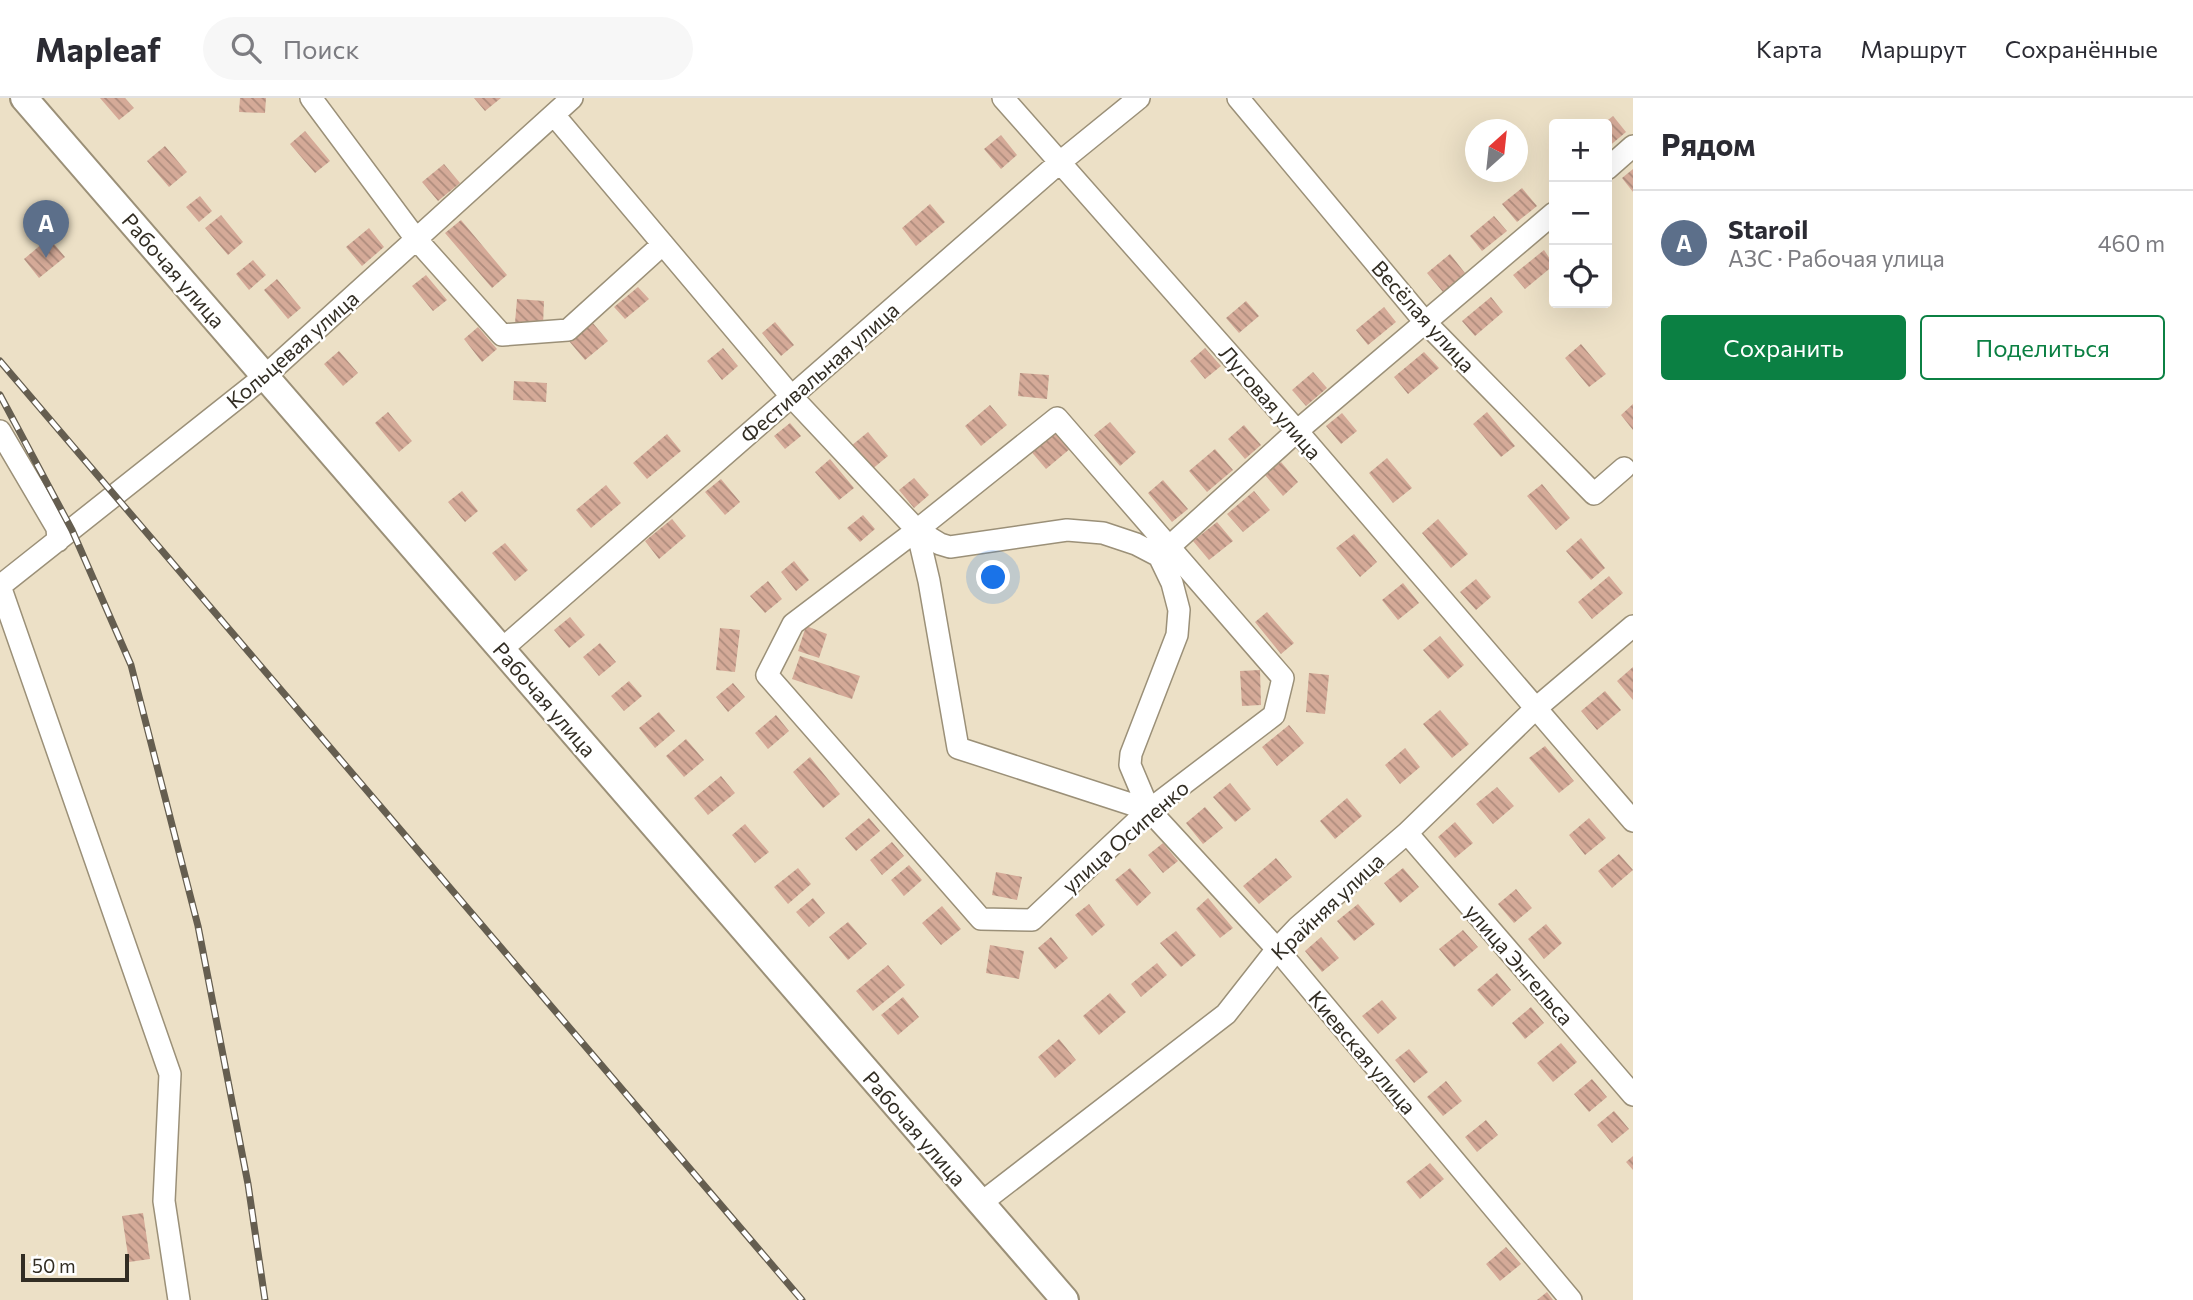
<!DOCTYPE html>
<html lang="ru">
<head>
<meta charset="utf-8">
<style>
  :root { --surface:#fff; --page:#f7f7f7; --text:#2b2b33; --muted:#7c7c81; --line:#e1e1e2; --accent:#0b8043 }
  body { margin:0; font-family:Commissioner,sans-serif; background:var(--page); color:var(--text) }
  .controls { position:absolute; right:21px; top:21px; display:grid; overflow:hidden; border-radius:7px; box-shadow:0 7px 28px #0002 }
  .controls button { width:63px; height:63px; display:grid; place-items:center; padding:0; border:0; border-bottom:2px solid var(--line); background:var(--surface); color:var(--text); font:35px sans-serif }
  .compass { position:absolute; left:1465px; top:21px; width:63px; height:63px; border-radius:50%; background:var(--surface); box-shadow:0 7px 28px #0002; rotate:27deg }
  .scale { position:absolute; left:21px; bottom:18px; width:108px; box-sizing:border-box; padding-left:7px; border:4px solid #322d23; border-top:0; font-size:19px; line-height:24px; white-space:nowrap; color:#322d23; -webkit-text-stroke:5px #fff; paint-order:stroke }
  .you { position:absolute; left:994px; top:480px; width:24px; height:24px; margin:-18px; border:5px solid #fff; border-radius:50%; background:#1a73e8; box-shadow:0 0 0 10px #1a73e833 }
  .badge { display:grid; place-items:center; width:46px; height:46px; border-radius:50%; background:var(--accent); color:#fff; font-size:23px; font-weight:700 }
  .pin { position:absolute; translate:-50% -58px; filter:drop-shadow(0 2px 4px #0008) }
  .pin::after { content:''; position:absolute; top:37px; width:24px; height:21px; background:inherit; clip-path:polygon(0 0,100% 0,50% 100%) }
  .list { margin:0; padding:0; list-style:none }
  h2 { display:flex; justify-content:space-between; align-items:center; height:91px; margin:0; padding:0 28px; font-size:30px }
  h2 small { font-size:23px; font-weight:400; color:var(--muted) }
  .list li { display:grid; grid-template-columns:46px 1fr auto; gap:21px; align-items:center; box-sizing:border-box; height:105px; padding:0 28px; border-top:2px solid var(--line) }
  .list b { display:block; font-size:26px; white-space:nowrap }
  .list p { margin:0; font-size:23px; white-space:nowrap; color:var(--muted) }
  .list em { font-size:23px; font-style:normal; color:var(--muted) }
  .actions { display:flex; gap:14px; padding:21px 28px }
  .actions a { flex:1; padding:16px 0; border:2px solid var(--accent); border-radius:7px; text-align:center; font-size:24px; color:var(--accent) }
  .actions .main { background:var(--accent); color:#fff }
  .icon { flex:none; width:38px; height:38px; fill:none; stroke:currentColor; stroke-width:2; stroke-linecap:round; stroke-linejoin:round }
  .map { position:relative; flex:none; width:1633px; height:1202px; overflow:hidden }
  header { display:flex; align-items:center; gap:42px; box-sizing:border-box; height:98px; padding:0 35px; background:var(--surface); border-bottom:2px solid var(--line) }
  header strong { font-size:33px }
  nav { display:flex; gap:38px; margin-inline-start:auto; font-size:24px }
  .search { width:490px; height:63px; background:var(--page); display:flex; align-items:center; gap:18px; box-sizing:border-box; padding:0 24px; border-radius:38px; color:var(--muted); font-size:26px }
  main { display:flex }
  aside { flex:1; background:var(--surface) }
  .map>svg:first-child { display:block }
</style>
</head>
<body>
<header>
<strong>Mapleaf</strong>
<div class="search"><svg class="icon" aria-label="search" viewBox="0 0 24 24"><circle cx="10" cy="10" r="6"/><path d="M15 15l6 6"/></svg>Поиск</div>
<nav><a>Карта</a><a>Маршрут</a><a>Сохранённые</a></nav>
</header>
<main>
<div class="map">
<svg width="1633" height="1202" viewBox="0 0 1633 1202">
  <defs>
    <pattern id="building-back-hatch" width="6" height="6" patternUnits="userSpaceOnUse" patternTransform="scale(1.75)"><rect width="6" height="6" fill="#d5aa98"/><path d="M-1 5l2 2M0 0l6 6M5-1l2 2" fill="none" stroke="#ad8b7c"/></pattern>
  </defs>
  <rect width="100%" height="100%" fill="#ece0c6"/>
  <!-- building -->
  <path fill="url(#building-back-hatch)" d="M 100,0 L 125,0 L 134,10 L 119,22 Z
    M 240,0 L 266,0 L 265,15 L 239,14 Z
    M 474,0 L 501,0 L 485,13 Z
    M 1613,18 L 1626,34 L 1607,50 L 1607,26 L 1603,26 Z
    M 305,33 L 330,63 L 315,75 L 290,46 Z
    M 1001,37 L 1017,57 L 1001,71 L 984,51 Z
    M 165,48 L 187,74 L 169,89 L 147,63 Z
    M 444,66 L 460,85 L 438,103 L 422,84 Z
    M 1633,71 L 1633,94 L 1622,80 Z
    M 1522,90 L 1537,108 L 1517,124 L 1502,106 Z
    M 200,98 L 212,113 L 199,124 L 186,109 Z
    M 930,106 L 945,124 L 916,148 L 902,130 Z
    M 221,117 L 243,144 L 228,157 L 205,130 Z
    M 1494,118 L 1507,133 L 1482,153 L 1470,138 Z
    M 461,122 L 507,177 L 492,190 L 445,135 Z
    M 369,130 L 384,149 L 362,168 L 346,149 Z
    M 49,140 L 65,159 L 39,180 L 24,161 Z
    M 1544,152 L 1554,167 L 1525,191 L 1513,177 Z
    M 1450,156 L 1465,175 L 1443,194 L 1427,175 Z
    M 253,162 L 266,177 L 249,192 L 236,176 Z
    M 426,177 L 447,202 L 433,213 L 412,188 Z
    M 277,181 L 301,210 L 288,221 L 264,192 Z
    M 638,189 L 649,201 L 625,221 L 614,209 Z
    M 1491,199 L 1503,214 L 1475,238 L 1462,223 Z
    M 517,201 L 544,203 L 543,227 L 515,225 Z
    M 1246,203 L 1259,218 L 1239,235 L 1226,220 Z
    M 1384,209 L 1396,224 L 1368,247 L 1356,232 Z
    M 592,224 L 608,243 L 585,262 L 569,243 Z
    M 775,224 L 794,247 L 781,258 L 762,235 Z
    M 478,229 L 497,251 L 482,264 L 464,241 Z
    M 1581,246 L 1606,276 L 1589,289 L 1565,260 Z
    M 723,250 L 738,268 L 722,282 L 707,263 Z
    M 1205,250 L 1221,268 L 1205,281 L 1190,263 Z
    M 339,253 L 358,275 L 343,288 L 324,266 Z
    M 1424,254 L 1439,270 L 1408,296 L 1394,279 Z
    M 1313,274 L 1327,290 L 1306,308 L 1292,292 Z
    M 1020,275 L 1049,277 L 1047,301 L 1018,298 Z
    M 514,283 L 547,285 L 546,304 L 513,302 Z
    M 1633,306 L 1633,332 L 1621,317 Z
    M 990,307 L 1007,327 L 981,348 L 965,328 Z
    M 388,314 L 412,343 L 399,354 L 375,325 Z
    M 1487,314 L 1515,348 L 1501,359 L 1473,326 Z
    M 1342,315 L 1357,333 L 1341,346 L 1326,328 Z
    M 1110,324 L 1136,354 L 1120,368 L 1094,337 Z
    M 790,325 L 801,338 L 785,351 L 774,338 Z
    M 1244,327 L 1261,347 L 1245,361 L 1228,341 Z
    M 1054,330 L 1071,350 L 1046,371 L 1029,351 Z
    M 868,334 L 888,358 L 871,372 L 851,348 Z
    M 667,336 L 681,353 L 647,381 L 633,365 Z
    M 1215,351 L 1233,372 L 1207,394 L 1189,373 Z
    M 1387,360 L 1412,390 L 1393,405 L 1369,375 Z
    M 830,361 L 854,390 L 839,402 L 815,374 Z
    M 1281,364 L 1298,384 L 1283,398 L 1265,377 Z
    M 914,380 L 929,397 L 914,410 L 899,392 Z
    M 721,381 L 740,404 L 725,417 L 705,394 Z
    M 1163,382 L 1188,411 L 1172,424 L 1148,395 Z
    M 1542,386 L 1570,420 L 1556,432 L 1527,398 Z
    M 606,387 L 621,405 L 591,430 L 576,412 Z
    M 462,393 L 478,413 L 465,424 L 448,404 Z
    M 1254,393 L 1270,412 L 1243,434 L 1227,416 Z
    M 863,417 L 875,431 L 860,444 L 847,430 Z
    M 672,421 L 686,438 L 659,461 L 645,443 Z
    M 1438,421 L 1468,456 L 1451,470 L 1422,435 Z
    M 1217,424 L 1233,443 L 1209,462 L 1193,443 Z
    M 1354,436 L 1377,464 L 1360,479 L 1336,450 Z
    M 1581,440 L 1605,470 L 1591,482 L 1566,453 Z
    M 505,445 L 528,472 L 515,483 L 492,455 Z
    M 794,463 L 809,482 L 796,493 L 781,474 Z
    M 1609,478 L 1623,495 L 1592,521 L 1578,504 Z
    M 1476,481 L 1491,499 L 1476,512 L 1460,494 Z
    M 768,483 L 782,501 L 765,515 L 750,498 Z
    M 1403,485 L 1419,505 L 1398,522 L 1382,502 Z
    M 1267,514 L 1294,545 L 1281,556 L 1255,524 Z
    M 570,519 L 585,537 L 569,550 L 554,532 Z
    M 806,528 L 827,536 L 819,560 L 798,553 Z
    M 720,530 L 740,532 L 735,574 L 716,572 Z
    M 1440,538 L 1464,567 L 1448,581 L 1423,552 Z
    M 600,545 L 616,564 L 599,578 L 583,559 Z
    M 800,558 L 860,578 L 852,601 L 792,581 Z
    M 1633,569 L 1633,602 L 1617,583 Z
    M 1260,572 L 1261,607 L 1242,608 L 1240,573 Z
    M 1309,575 L 1329,577 L 1325,616 L 1306,614 Z
    M 629,583 L 642,598 L 624,613 L 611,598 Z
    M 733,585 L 745,599 L 728,614 L 716,599 Z
    M 1605,593 L 1621,612 L 1597,632 L 1581,613 Z
    M 1440,612 L 1469,646 L 1452,660 L 1423,626 Z
    M 659,614 L 675,633 L 655,650 L 639,630 Z
    M 776,617 L 789,633 L 768,651 L 755,635 Z
    M 1289,627 L 1304,645 L 1277,668 L 1262,649 Z
    M 686,641 L 704,662 L 684,679 L 666,658 Z
    M 1545,648 L 1574,683 L 1559,695 L 1529,660 Z
    M 1405,650 L 1420,669 L 1400,686 L 1385,667 Z
    M 810,659 L 840,696 L 823,710 L 793,674 Z
    M 721,678 L 735,695 L 708,717 L 694,700 Z
    M 1230,685 L 1251,711 L 1235,724 L 1213,699 Z
    M 1497,689 L 1514,708 L 1493,726 L 1476,706 Z
    M 1347,700 L 1362,718 L 1335,741 L 1320,723 Z
    M 1205,709 L 1223,730 L 1203,746 L 1186,725 Z
    M 869,720 L 880,733 L 856,753 L 845,740 Z
    M 1589,720 L 1606,740 L 1585,757 L 1569,737 Z
    M 1455,724 L 1473,745 L 1455,760 L 1438,739 Z
    M 745,726 L 769,754 L 755,765 L 732,737 Z
    M 892,744 L 904,758 L 882,777 L 870,762 Z
    M 1163,745 L 1178,763 L 1163,775 L 1148,757 Z
    M 1619,756 L 1633,772 L 1612,790 L 1598,773 Z
    M 1276,760 L 1292,779 L 1259,806 L 1243,788 Z
    M 909,767 L 922,782 L 904,798 L 891,782 Z
    M 798,770 L 811,786 L 788,806 L 774,789 Z
    M 1130,770 L 1151,795 L 1137,808 L 1115,782 Z
    M 1403,770 L 1419,789 L 1400,805 L 1384,785 Z
    M 996,774 L 1022,779 L 1017,802 L 992,797 Z
    M 1516,791 L 1532,810 L 1514,825 L 1498,806 Z
    M 813,800 L 825,815 L 809,829 L 796,814 Z
    M 1208,800 L 1233,830 L 1220,840 L 1196,811 Z
    M 1089,806 L 1105,827 L 1092,838 L 1075,817 Z
    M 1358,806 L 1375,826 L 1354,843 L 1337,823 Z
    M 942,808 L 961,831 L 941,847 L 922,825 Z
    M 848,824 L 867,846 L 848,862 L 829,839 Z
    M 1546,826 L 1562,845 L 1544,861 L 1528,841 Z
    M 1463,832 L 1478,849 L 1454,869 L 1439,851 Z
    M 1176,833 L 1196,857 L 1181,869 L 1160,845 Z
    M 1051,839 L 1068,860 L 1055,871 L 1038,850 Z
    M 1321,839 L 1339,860 L 1322,874 L 1305,853 Z
    M 990,847 L 1024,853 L 1019,881 L 986,875 Z
    M 1157,865 L 1167,877 L 1141,899 L 1131,886 Z
    M 888,867 L 905,887 L 873,913 L 856,893 Z
    M 1497,875 L 1511,892 L 1492,909 L 1477,892 Z
    M 1110,895 L 1126,914 L 1099,937 L 1083,918 Z
    M 903,899 L 919,919 L 898,937 L 881,917 Z
    M 1382,902 L 1397,920 L 1378,936 L 1362,918 Z
    M 1531,909 L 1544,925 L 1525,941 L 1512,925 Z
    M 1059,941 L 1076,962 L 1055,980 L 1038,959 Z
    M 1561,945 L 1577,964 L 1553,984 L 1537,965 Z
    M 1409,951 L 1428,974 L 1414,985 L 1395,962 Z
    M 1592,981 L 1607,999 L 1589,1014 L 1574,996 Z
    M 1446,983 L 1462,1003 L 1443,1018 L 1427,999 Z
    M 1614,1013 L 1629,1031 L 1612,1045 L 1597,1027 Z
    M 1486,1022 L 1498,1037 L 1477,1054 L 1465,1039 Z
    M 1633,1058 L 1633,1072 L 1626,1064 Z
    M 1430,1065 L 1444,1081 L 1420,1101 L 1406,1084 Z
    M 143,1115 L 150,1161 L 129,1164 L 122,1118 Z
    M 1506,1149 L 1521,1166 L 1500,1183 L 1486,1166 Z
    M 1547,1194 L 1553,1202 L 1537,1202 Z"/>
  <g fill="none" stroke-linecap="round" stroke-linejoin="round">
    <defs>
      <path id="minor" d="M 311,0 L 416,141 L 502,237 L 568,232 L 663,146
        M 1003,0 L 1297,333 L 1633,723
        M 1238,0 L 1425,224 L 1594,396 L 1624,370
        M 554,17 L 791,298 L 917,432 L 940,446 L 950,449 L 1067,432 L 1103,435 L 1136,446 L 1159,458 L 1172,485 L 1179,512 L 1177,537 L 1131,656 L 1130,667 L 1149,712 L 1277,851 L 1571,1202
        M 1607,71 L 1633,48
        M 1057,320 L 1283,580 L 1274,617 L 1149,712 L 1032,822 L 981,821 L 767,577 L 793,526 L 917,432 Z
        M 0,333 L 57,430 L 58,443
        M 917,432 L 929,483 L 958,650 L 1149,712
        M 1159,458 L 1297,333 L 1554,115
        M 0,488 L 265,278 L 572,0
        M 0,488 L 170,976 L 164,1103 L 179,1202
        M 502,551 L 1059,65 L 1139,0
        M 1407,735 L 1633,997
        M 981,1105 L 1226,916 L 1277,851 L 1298,829 L 1407,735 L 1535,611 L 1633,528"/>
      <path id="major" d="M 24,0 L 1065,1202"/>
    </defs>
    <!-- minor casing -->
    <use href="#minor" stroke="#9b9078" stroke-width="24"/>
    <!-- major casing -->
    <use href="#major" stroke="#9b9078" stroke-width="30"/>
    <!-- minor -->
    <use href="#minor" stroke="#fff" stroke-width="21"/>
    <!-- major -->
    <use href="#major" stroke="#fff" stroke-width="26"/>
    <defs>
      <path id="rail" d="M 0,263 L 802,1202
        M 0,297 L 72,432 L 131,567 L 198,828 L 248,1086 L 265,1202"/>
    </defs>
    <!-- rail casing -->
    <use href="#rail" stroke="#655e50" stroke-width="7"/>
    <!-- rail -->
    <use href="#rail" stroke="#fff" stroke-width="4.5" stroke-dasharray="13" stroke-linecap="butt"/>
  </g>
  <g text-anchor="middle" dominant-baseline="central" stroke-width="5" stroke-linejoin="round" paint-order="stroke">
    <!-- street labels -->
    <g font-size="21" fill="#322d23" stroke="#fff">
      <text transform="translate(174 172) rotate(49)">Рабочая улица</text>
      <text transform="translate(1424 218) rotate(48)">Весёлая улица</text>
      <text transform="translate(292 251) rotate(-41)">Кольцевая улица</text>
      <text transform="translate(819 274) rotate(-41)">Фестивальная улица</text>
      <text transform="translate(1271 304) rotate(49)">Луговая улица</text>
      <text transform="translate(545 601) rotate(49)">Рабочая улица</text>
      <text transform="translate(1125 738) rotate(-41)">улица Осипенко</text>
      <text transform="translate(1327 808) rotate(-43)">Крайняя улица</text>
      <text transform="translate(1520 866) rotate(49)">улица Энгельса</text>
      <text transform="translate(1363 954) rotate(50)">Киевская улица</text>
      <text transform="translate(915 1030) rotate(49)">Рабочая улица</text>
    </g>
  </g>
</svg>
<div class="controls">
<button>+</button>
<button>−</button>
<button><svg class="icon" aria-label="locate" viewBox="0 0 24 24"><circle cx="12" cy="12" r="6"/><path d="M12 2v4M12 18v4M2 12h4M18 12h4"/></svg></button>
</div>
<svg class="compass" viewBox="-18 -18 36 36"><path d="M0-13l5 13h-10z" fill="#e53935"/><path d="M0 13l5-13h-10z" fill="#7c7c81"/></svg>
<div class="scale">50 m</div>
<div class="you"></div>
<div class="pin badge" style="left:46px;top:160px;background:#5c6f8a">A</div>
</div>
<aside>
<h2>Рядом<small></small></h2>
<ul class="list">
<li><span class="badge" style="background:#5c6f8a">A</span><div><b>Staroil</b><p>АЗС · Рабочая улица</p></div><em>460 m</em></li>
</ul>
<div class="actions"><a class="main">Сохранить</a><a>Поделиться</a></div>
</aside>
</main>
</body>
</html>
